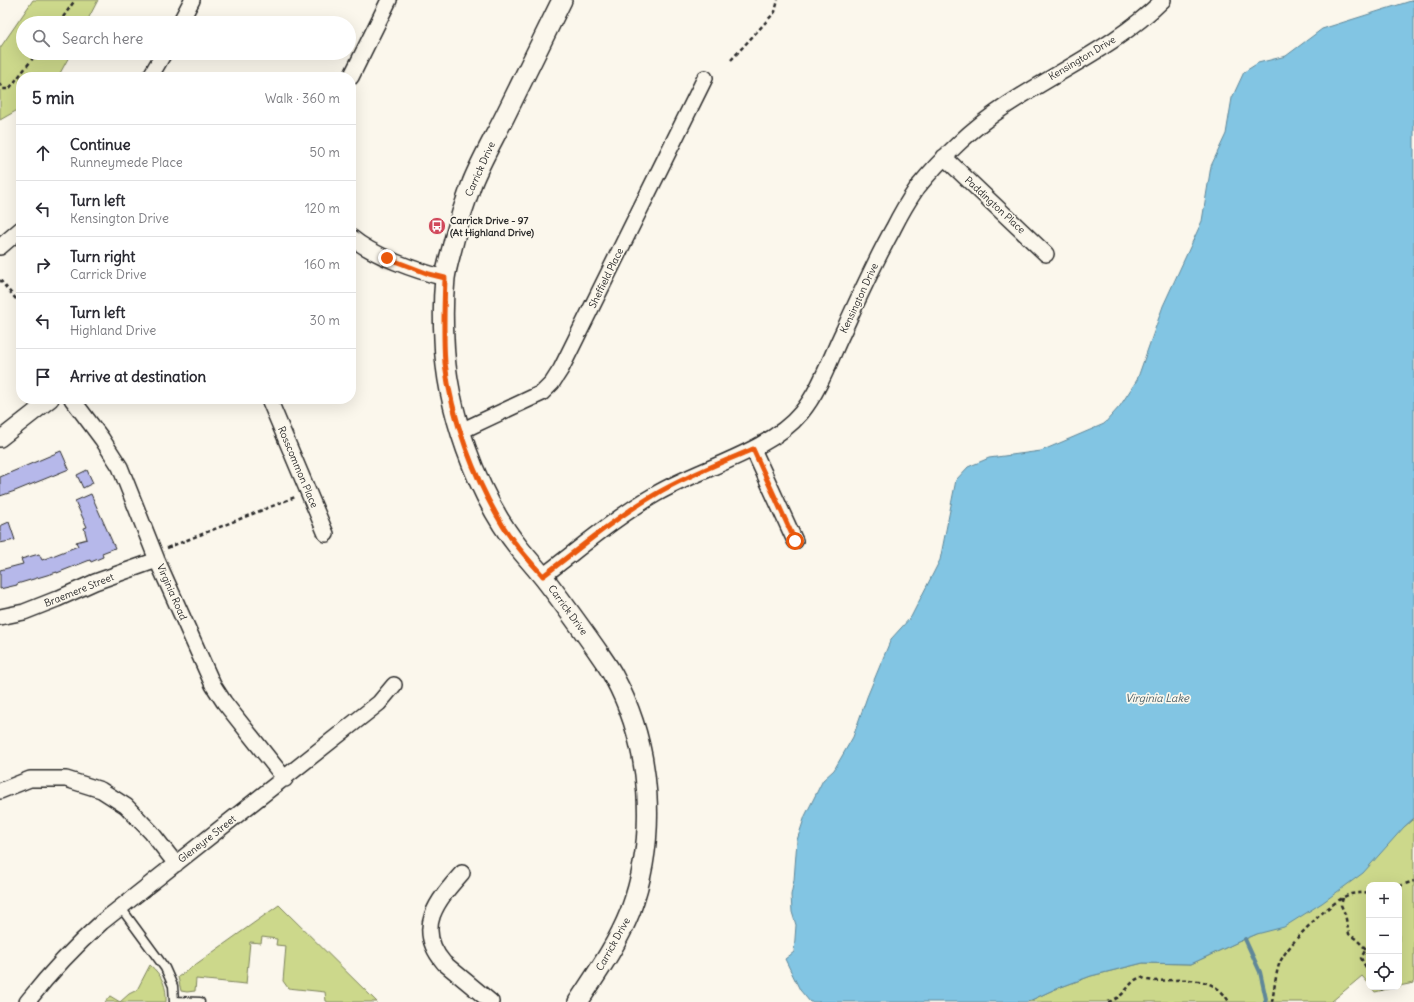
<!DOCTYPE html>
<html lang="en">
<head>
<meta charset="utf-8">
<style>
  :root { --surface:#fff; --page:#f7f7f7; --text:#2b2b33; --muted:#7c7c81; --line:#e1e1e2 }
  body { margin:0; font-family:Delius,sans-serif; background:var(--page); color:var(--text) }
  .controls { position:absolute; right:12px; bottom:12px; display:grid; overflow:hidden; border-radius:8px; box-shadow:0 4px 16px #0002 }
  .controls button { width:36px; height:36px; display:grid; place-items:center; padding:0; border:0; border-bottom:1px solid var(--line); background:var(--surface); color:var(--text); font:20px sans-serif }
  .stop { position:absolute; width:12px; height:12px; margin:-9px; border:3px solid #ea580c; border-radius:50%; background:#fff }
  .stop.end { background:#ea580c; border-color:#fff; box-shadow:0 1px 4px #0008 }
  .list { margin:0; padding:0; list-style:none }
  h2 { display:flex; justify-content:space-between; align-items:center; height:52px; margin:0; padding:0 16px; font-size:17px }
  h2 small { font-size:13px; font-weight:400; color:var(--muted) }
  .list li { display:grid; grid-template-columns:26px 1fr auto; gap:12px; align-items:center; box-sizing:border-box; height:56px; padding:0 16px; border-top:1px solid var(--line) }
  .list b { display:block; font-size:15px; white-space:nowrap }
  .list p { margin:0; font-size:13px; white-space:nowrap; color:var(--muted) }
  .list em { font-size:13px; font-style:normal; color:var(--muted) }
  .icon { flex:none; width:22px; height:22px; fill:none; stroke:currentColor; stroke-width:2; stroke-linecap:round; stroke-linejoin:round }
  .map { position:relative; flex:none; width:1414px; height:1002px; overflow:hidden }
  .search { position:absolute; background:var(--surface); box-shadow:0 4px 16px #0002; left:16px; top:16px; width:340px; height:44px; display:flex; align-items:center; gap:10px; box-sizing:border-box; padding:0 14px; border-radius:22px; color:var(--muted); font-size:15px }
  .panel { position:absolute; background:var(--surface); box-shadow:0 4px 16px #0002; left:16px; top:72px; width:340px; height:332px; border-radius:16px }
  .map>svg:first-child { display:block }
</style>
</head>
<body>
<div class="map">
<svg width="1414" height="1002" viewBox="0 0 1414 1002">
  <rect width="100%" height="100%" fill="#fbf7ec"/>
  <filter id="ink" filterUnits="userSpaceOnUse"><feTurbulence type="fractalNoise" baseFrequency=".025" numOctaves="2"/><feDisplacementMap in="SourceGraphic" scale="8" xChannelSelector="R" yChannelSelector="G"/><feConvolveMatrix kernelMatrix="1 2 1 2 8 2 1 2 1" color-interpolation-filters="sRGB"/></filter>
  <g filter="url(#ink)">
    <!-- green -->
    <path fill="#ccd88b" stroke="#7c825b" d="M 33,0 L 98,0 L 86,23 L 23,23 L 23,53 L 71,53 L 58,77 L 21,77 L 21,108 L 0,120 L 0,48 Z
      M 1414,818 L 1414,983 L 1399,986 L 1399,885 L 1369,885 L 1369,984 L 1362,976 L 1331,1002 L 1027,1002 L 1053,990 L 1091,976 L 1143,963 L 1191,964 L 1238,942 L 1257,934 L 1404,827 Z
      M 279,905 L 377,1002 L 328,1002 L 326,1001 L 325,992 L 288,988 L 283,981 L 286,946 L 276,945 L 277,939 L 262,937 L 261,943 L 250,942 L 246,984 L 196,979 L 195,991 L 187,992 L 181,991 L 178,977 Z
      M 150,965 C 162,975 167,987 166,1002 L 105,1002 L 110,996 L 120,1002 L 129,994 L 137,990 Z
      M 1371,987 L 1396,987 L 1375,992 Z"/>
    <!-- water -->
    <path fill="#82c5e3" stroke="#5f8799" d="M 1414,0 L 1414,818 L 1404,827 L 1363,873 L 1322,903 L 1284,927 L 1257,934 L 1238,942 L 1191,964 L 1143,963 L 1091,976 L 1053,990 L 1027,1002 L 810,1002 L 800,990 L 785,959 L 794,952 L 796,925 L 792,912 L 791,895 L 794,880 L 797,840 L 805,816 L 823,780 L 834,770 L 853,737 L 867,697 L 891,639 L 911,617 L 940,560 L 956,480 L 968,467 L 989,458 L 1041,451 L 1104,424 L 1120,406 L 1137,380 L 1163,306 L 1202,221 L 1211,166 L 1226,134 L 1232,98 L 1244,72 L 1258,63 L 1286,56 L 1322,29 Z"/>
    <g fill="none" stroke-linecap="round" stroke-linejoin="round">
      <!-- stream -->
      <path stroke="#5f8799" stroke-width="4" d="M 1245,939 L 1260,972 L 1266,999 L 1265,1002"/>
    </g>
    <!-- building -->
    <path fill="#b6b8ea" stroke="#2b2b2b" d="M 61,451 L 69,469 L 15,491 L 0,496 L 0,477 Z
      M 87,470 L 93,483 L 83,488 L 77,475 Z
      M 91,494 L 115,548 L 102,553 L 103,557 L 91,562 L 90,560 L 57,573 L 57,572 L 17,584 L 17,585 L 0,589 L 0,570 L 23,564 L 21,559 L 39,554 L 42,560 L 78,546 L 76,542 L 87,539 L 84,528 L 87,527 L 75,501 Z
      M 9,522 L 15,540 L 0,543 L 0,526 Z"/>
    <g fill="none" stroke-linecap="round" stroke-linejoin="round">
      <defs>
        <path id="service" d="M 121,908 L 165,968 L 173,986 L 174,1002
          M 174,1001 L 200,1002"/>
        <path id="minor" d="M 180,23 L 192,0
          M 150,77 L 164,53
          M 351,77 L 389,0
          M 944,157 L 1046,254
          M 351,237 C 373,256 417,271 445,278
          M 0,247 L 21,229
          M 72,399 L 102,439 L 120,467 L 157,560 L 213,685 L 224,702 L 285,779
          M 269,399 L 326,534
          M 461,431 L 542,393 L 552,383 L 561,369 L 705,78
          M 0,439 L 51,399
          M 753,449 L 795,541
          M 543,576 C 580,548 616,517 656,494 C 700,468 769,452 801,413 C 820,390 830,359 843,332 C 859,297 874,263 893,229 C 900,215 908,201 917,188 C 930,172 944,157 959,143 C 1019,85 1104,59 1163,0
          M 0,617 L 24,612 L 57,599 L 95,582 L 157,560
          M 0,791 L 30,779 L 66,779 L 101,790 L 126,806 L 151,832 L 176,864
          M 462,873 C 437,901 414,928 444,963 L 491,1002
          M 27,1002 C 50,973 74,947 102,922 L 379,703 L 394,685"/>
        <path id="tertiary" d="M 562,0 C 543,39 523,79 504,118 C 493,140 481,161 472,183 C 465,202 459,221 454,240 C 451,253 447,265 445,278 C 443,298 443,319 444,339 C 446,407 476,494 519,548 C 527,558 536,568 544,578 C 562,601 579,625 596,649 C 602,658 609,667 614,677 C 652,747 658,837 630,912 C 617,945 597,973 578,1002"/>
      </defs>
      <!-- service casing -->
      <use href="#service" stroke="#2b2b2b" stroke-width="11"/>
      <!-- minor casing -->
      <use href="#minor" stroke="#2b2b2b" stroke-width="18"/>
      <!-- tertiary casing -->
      <use href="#tertiary" stroke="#2b2b2b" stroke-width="22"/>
      <!-- path -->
      <path stroke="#2b2b2b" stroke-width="2.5" stroke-dasharray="4 3" stroke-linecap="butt" d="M 59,23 L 75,0
        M 731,60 L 775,12 L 778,0
        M 0,83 L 3,89 L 9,89 L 37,53
        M 0,280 L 21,305
        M 167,548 L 295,497
        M 1399,886 L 1414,881
        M 1343,898 L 1341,905 L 1345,914 L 1349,934 L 1357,940 L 1366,949 L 1361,958 L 1369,973
        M 1380,987 L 1383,990
        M 1108,1002 C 1114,1000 1120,997 1124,992 C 1131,985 1131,981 1141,977 L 1147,980 L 1154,981 C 1181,980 1214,974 1229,1002
        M 1272,1002 C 1274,992 1276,971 1280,962 C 1288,944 1331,900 1351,894 C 1356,893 1363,893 1369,892"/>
      <!-- service -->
      <use href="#service" stroke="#fbf7ec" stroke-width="8"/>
      <!-- minor -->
      <use href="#minor" stroke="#fbf7ec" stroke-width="15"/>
      <!-- tertiary -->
      <use href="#tertiary" stroke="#fbf7ec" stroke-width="19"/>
    </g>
  </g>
  <g fill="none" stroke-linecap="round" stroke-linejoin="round" filter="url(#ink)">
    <!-- route -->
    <path stroke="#ea580c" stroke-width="5" d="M 387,258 L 429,274 L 445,278 C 444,306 443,335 445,363 C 451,417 475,480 503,526 C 514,544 529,560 543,576 C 580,548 616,517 656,494 C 686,476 721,463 753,449 L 795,541"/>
  </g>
  <!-- icons -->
  <defs>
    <symbol id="bus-disc" viewBox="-11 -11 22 22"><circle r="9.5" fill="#d1495b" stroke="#fbf7ec"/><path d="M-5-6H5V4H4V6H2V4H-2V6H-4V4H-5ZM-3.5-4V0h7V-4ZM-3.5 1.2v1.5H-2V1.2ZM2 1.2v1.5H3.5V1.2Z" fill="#fff"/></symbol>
  </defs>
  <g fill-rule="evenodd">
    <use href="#bus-disc" x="427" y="216" width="20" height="20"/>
  </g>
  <g text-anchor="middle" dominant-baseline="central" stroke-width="3.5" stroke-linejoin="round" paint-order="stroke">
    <!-- street labels -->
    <g font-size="10" fill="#2b2b2b" stroke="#fbf7ec">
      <text transform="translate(1082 58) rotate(-31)">Kensington Drive</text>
      <text transform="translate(480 169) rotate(-66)">Carrick Drive</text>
      <text transform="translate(995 205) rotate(43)">Paddington Place</text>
      <text transform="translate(606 278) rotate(-64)">Sheffield Place</text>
      <text transform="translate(859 298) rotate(-65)">Kensington Drive</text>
      <text transform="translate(298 467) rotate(67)">Rosscommon Place</text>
      <text transform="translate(79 590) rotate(-22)">Braemere Street</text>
      <text transform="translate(172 592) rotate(66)">Virginia Road</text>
      <text transform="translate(568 610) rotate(54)">Carrick Drive</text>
      <text transform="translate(207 839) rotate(-38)">Gleneyre Street</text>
      <text transform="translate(613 944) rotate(-61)">Carrick Drive</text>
    </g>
    <!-- poi labels -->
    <g font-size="10" font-weight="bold" fill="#2b2b2b" stroke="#fbf7ec" text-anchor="start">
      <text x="450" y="220">Carrick Drive - 97<tspan x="450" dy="12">(At Highland Drive)</tspan></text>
    </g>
    <!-- water labels -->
    <g font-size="11" font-style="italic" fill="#455962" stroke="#fbf7ec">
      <text x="1157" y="698">Virginia Lake</text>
    </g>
  </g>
</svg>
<div class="controls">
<button>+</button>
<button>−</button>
<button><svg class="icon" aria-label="locate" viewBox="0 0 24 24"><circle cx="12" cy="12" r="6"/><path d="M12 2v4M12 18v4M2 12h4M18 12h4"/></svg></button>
</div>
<div class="stop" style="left:795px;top:541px"></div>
<div class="stop end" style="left:387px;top:258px"></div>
<div class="search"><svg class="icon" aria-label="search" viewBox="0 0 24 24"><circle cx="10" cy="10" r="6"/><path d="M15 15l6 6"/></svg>Search here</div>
<section class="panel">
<h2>5 min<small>Walk · 360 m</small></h2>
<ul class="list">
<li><svg class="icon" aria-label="ahead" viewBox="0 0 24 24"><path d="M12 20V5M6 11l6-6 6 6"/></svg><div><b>Continue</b><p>Runneymede Place</p></div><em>50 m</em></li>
<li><svg class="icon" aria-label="left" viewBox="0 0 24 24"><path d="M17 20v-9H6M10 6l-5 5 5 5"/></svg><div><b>Turn left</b><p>Kensington Drive</p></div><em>120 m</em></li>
<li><svg class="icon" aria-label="right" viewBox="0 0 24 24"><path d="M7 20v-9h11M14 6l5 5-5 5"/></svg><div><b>Turn right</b><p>Carrick Drive</p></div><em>160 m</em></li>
<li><svg class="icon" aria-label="left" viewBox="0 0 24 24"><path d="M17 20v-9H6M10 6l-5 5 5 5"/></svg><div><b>Turn left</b><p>Highland Drive</p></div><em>30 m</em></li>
<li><svg class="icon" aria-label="arrive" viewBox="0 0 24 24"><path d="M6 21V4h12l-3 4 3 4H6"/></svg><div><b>Arrive at destination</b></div></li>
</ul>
</section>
</div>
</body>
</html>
